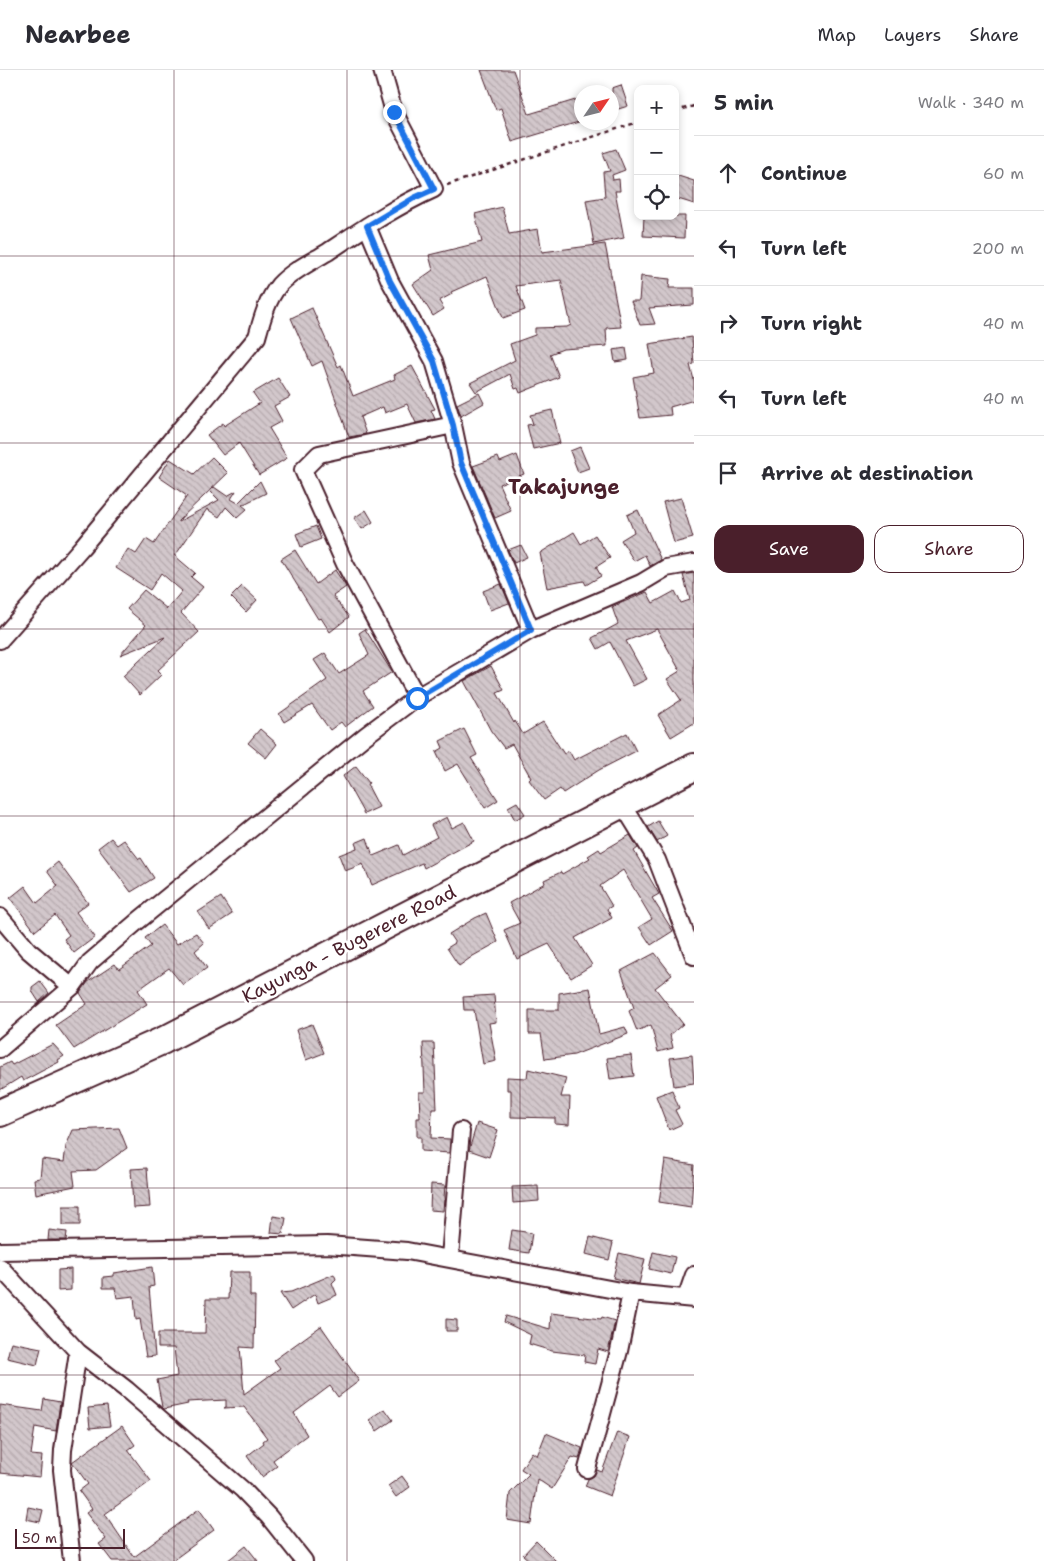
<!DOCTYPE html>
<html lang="en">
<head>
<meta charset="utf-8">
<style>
  :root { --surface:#fff; --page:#f2f2f3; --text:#2b2b33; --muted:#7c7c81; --line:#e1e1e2; --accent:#4a1f2b }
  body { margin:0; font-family:"Shantell Sans",sans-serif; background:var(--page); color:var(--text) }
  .controls { position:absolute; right:15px; top:15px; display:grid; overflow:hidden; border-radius:10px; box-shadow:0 2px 8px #0003 }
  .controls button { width:45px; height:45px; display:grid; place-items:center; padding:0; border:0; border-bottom:1px solid var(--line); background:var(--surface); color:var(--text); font:25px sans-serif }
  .compass { position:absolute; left:574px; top:15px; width:45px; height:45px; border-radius:50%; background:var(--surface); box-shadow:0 2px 8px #0003; rotate:55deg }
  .scale { position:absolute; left:15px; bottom:12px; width:110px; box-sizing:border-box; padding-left:5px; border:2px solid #4a1f2b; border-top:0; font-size:14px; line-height:18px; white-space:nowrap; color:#4a1f2b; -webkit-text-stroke:4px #fff; paint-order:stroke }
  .stop { position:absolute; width:15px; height:15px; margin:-11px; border:4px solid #1a73e8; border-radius:50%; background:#fff }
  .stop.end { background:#1a73e8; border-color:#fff; box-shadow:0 1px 5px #0008 }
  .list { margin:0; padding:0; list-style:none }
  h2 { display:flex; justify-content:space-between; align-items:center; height:65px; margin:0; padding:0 20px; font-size:21px }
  h2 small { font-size:16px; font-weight:400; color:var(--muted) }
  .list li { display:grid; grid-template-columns:32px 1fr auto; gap:15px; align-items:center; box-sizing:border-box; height:75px; padding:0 20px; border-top:1px solid var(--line) }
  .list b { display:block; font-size:19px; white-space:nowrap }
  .list em { font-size:16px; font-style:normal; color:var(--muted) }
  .actions { display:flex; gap:10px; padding:15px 20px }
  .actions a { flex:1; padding:11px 0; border:1px solid var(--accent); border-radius:15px; text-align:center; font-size:18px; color:var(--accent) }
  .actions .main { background:var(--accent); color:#fff }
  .icon { flex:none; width:28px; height:28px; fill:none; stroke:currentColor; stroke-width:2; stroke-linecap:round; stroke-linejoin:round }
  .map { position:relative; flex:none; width:694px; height:1491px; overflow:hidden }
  header { display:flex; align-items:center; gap:30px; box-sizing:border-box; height:70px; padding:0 25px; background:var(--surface); border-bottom:1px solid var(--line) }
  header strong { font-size:24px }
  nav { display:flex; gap:28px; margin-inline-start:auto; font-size:18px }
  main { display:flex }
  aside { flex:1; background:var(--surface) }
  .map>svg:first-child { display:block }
</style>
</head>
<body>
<header>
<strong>Nearbee</strong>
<nav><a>Map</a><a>Layers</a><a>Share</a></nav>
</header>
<main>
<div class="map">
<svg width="694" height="1491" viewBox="0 0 694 1491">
  <defs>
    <pattern id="building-back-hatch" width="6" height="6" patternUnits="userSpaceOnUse" patternTransform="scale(1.25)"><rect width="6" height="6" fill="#d2c7cb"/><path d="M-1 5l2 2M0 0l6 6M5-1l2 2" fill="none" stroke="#b6aaae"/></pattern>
  </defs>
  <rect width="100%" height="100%" fill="#fff"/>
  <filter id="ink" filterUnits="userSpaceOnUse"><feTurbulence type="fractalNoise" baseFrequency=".02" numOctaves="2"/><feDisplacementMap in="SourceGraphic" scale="10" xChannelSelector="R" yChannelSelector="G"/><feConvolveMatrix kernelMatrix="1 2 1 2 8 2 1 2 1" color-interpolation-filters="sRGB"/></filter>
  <g filter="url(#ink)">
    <!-- building -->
    <path fill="url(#building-back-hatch)" stroke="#4a1f2b" d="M 481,0 L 513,0 L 529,44 L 582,28 L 582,51 L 512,72 L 501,38 L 496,40 Z
      M 621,15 L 628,36 L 612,41 L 612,18 Z
      M 616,79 L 625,100 L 612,105 L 613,110 L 619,109 L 620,121 L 615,121 L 624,168 L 594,174 L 586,130 L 605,127 L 603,102 L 610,101 L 603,83 Z
      M 675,105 L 694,111 L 694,134 L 675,128 Z
      M 502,137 L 509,164 L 538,159 L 542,182 L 605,174 L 621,257 L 606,258 L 607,276 L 563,279 L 550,284 L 559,307 L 520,323 L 518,318 L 515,319 L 510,304 L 476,322 L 470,313 L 515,290 L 510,274 L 535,265 L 535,258 L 567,257 L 571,255 L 561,210 L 516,216 L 525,240 L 503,248 L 487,206 L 451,222 L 452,224 L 439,231 L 444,239 L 433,246 L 413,214 L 433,200 L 429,185 L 482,172 L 475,144 Z
      M 644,146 L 685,146 L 684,168 L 643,166 Z
      M 641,206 L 670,209 L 669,218 L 694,218 L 694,235 L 649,238 L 655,254 L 640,255 L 631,231 L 639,231 Z
      M 312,238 L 338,297 L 341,295 L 353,326 L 395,309 L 394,305 L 412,296 L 435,339 L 431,340 L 435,349 L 416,353 L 407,334 L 385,343 L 383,337 L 360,347 L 366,364 L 349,367 L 322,291 L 312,296 L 291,248 Z
      M 692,267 L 694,294 L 690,295 L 694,310 L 694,330 L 670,337 L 671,345 L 640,348 L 633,307 L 654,303 L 649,274 Z
      M 626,278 L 628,290 L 615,292 L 613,280 Z
      M 278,308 L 290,327 L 274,336 L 282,351 L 269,358 L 287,388 L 259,405 L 239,373 L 223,385 L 207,365 L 223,353 L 224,356 L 260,333 L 253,323 Z
      M 479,323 L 484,333 L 461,346 L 457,334 Z
      M 552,340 L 560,373 L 533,379 L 527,355 L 533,354 L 530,345 Z
      M 580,377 L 589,398 L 578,402 L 570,381 Z
      M 517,385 L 524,404 L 499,414 L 511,441 L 495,448 L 473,396 L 498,387 L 500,392 Z
      M 212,387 L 228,403 L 178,451 L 178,452 L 219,430 L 210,421 L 214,417 L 227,426 L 236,421 L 231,429 L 238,433 L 260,411 L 266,423 L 242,435 L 247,439 L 237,448 L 226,437 L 219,447 L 207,439 L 175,486 L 195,503 L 191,507 L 203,517 L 181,543 L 199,562 L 157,601 L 161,605 L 140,625 L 123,606 L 165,567 L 120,585 L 146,555 L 127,539 L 144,520 L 167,539 L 182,521 L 161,503 L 150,520 L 116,498 L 128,479 L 136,484 L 146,469 L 154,474 L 187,426 L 159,407 L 170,389 L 194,404 Z
      M 681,428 L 693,468 L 674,473 L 663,432 Z
      M 366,440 L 373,452 L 362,459 L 354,448 Z
      M 638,440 L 661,490 L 650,496 L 645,485 L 634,491 L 621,470 L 634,462 L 627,445 Z
      M 316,456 L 321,469 L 301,477 L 296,464 Z
      M 574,462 L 581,474 L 595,465 L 610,488 L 596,497 L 601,506 L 586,515 L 584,511 L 547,518 L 540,483 Z
      M 521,475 L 527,487 L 514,493 L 508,480 Z
      M 295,480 L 316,514 L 335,500 L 346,517 L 333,526 L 349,547 L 330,562 L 321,548 L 318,549 L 281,489 Z
      M 694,503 L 694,653 L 671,667 L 658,645 L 681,630 L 667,609 L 680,601 L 657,559 L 626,571 L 647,609 L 633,616 L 610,572 L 598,579 L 592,568 L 618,554 L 612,537 L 647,522 L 653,533 L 675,521 L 681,533 L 690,530 L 683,505 Z
      M 501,514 L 509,533 L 490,540 L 483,521 Z
      M 242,516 L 257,530 L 246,542 L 231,527 Z
      M 365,559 L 392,602 L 363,621 L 373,636 L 345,657 L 341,652 L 330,660 L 312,635 L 284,652 L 279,644 L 327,610 L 314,590 L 325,583 L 339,604 L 369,585 L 359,563 Z
      M 491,596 L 504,620 L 497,623 L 514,653 L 515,651 L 523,664 L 543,652 L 564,684 L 569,681 L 574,690 L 627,663 L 636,681 L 599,700 L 563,723 L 560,719 L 544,730 L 529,710 L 531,708 L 512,674 L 504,678 L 491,661 L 464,611 Z
      M 260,659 L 277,674 L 266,688 L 248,673 Z
      M 464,659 L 477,685 L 471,688 L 498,730 L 485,738 L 458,694 L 445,701 L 436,682 L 443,678 L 440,671 Z
      M 356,696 L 369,713 L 367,714 L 379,737 L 364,744 L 343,706 Z
      M 517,732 L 525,744 L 515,750 L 508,737 Z
      M 447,747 L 452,758 L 464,752 L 474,771 L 424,798 L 422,793 L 372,815 L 363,794 L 345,801 L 339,785 L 357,778 L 355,773 L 367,768 L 373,786 L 399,775 L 403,785 L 437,767 L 431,755 Z
      M 658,751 L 667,766 L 657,772 L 648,757 Z
      M 630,765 L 638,778 L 634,781 L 659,824 L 652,828 L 673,861 L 651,875 L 639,857 L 652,849 L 623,800 L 600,816 L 612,836 L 607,839 L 612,848 L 575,868 L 592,895 L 571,908 L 549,874 L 517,889 L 504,860 L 520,853 L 509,833 L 545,813 L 544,810 L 561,802 L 562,804 L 590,788 L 588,786 L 599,779 L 601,782 Z
      M 111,768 L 117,775 L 124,770 L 139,789 L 141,788 L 154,808 L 131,822 L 98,778 Z
      M 58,792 L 88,833 L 76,842 L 95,867 L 74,883 L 64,869 L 69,865 L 55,845 L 35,861 L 10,828 L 25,816 L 37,833 L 58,816 L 47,801 Z
      M 221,827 L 232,844 L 209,859 L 198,842 Z
      M 486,843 L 498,872 L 473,886 L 459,896 L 447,878 L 455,873 L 449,864 L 475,848 Z
      M 162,855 L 177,874 L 196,863 L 204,873 L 195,881 L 207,898 L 183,915 L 169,898 L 138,920 L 147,934 L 74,979 L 56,955 L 87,934 L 80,923 L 88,912 L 115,894 L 119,899 L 151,876 L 145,868 Z
      M 655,883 L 672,905 L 655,918 L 683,954 L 670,965 L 673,978 L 658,982 L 651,955 L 637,961 L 629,941 L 634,938 L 621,901 Z
      M 40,911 L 49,923 L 39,932 L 32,921 L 32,917 Z
      M 590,918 L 599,964 L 625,957 L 628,964 L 574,985 L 545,989 L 541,964 L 529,964 L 529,940 L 559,940 L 559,923 Z
      M 494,925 L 496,952 L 489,953 L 496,991 L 483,994 L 474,940 L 464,940 L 463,927 Z
      M 312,954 L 324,983 L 306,990 L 296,960 Z
      M 423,973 L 434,973 L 437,1039 L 432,1039 L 431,1068 L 450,1069 L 449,1083 L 421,1081 L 421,1067 L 417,1067 L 417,1048 L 420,1048 L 419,1022 L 425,1022 Z
      M 53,974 L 64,986 L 58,990 L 59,992 L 23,1011 L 21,1007 L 0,1020 L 0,997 L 10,992 L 12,995 Z
      M 631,985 L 634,1006 L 610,1009 L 607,988 Z
      M 692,985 L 694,1013 L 674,1016 L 670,988 Z
      M 528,999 L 566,1008 L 561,1027 L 570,1027 L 569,1055 L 555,1054 L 555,1048 L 511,1047 L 511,1020 L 507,1020 L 507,1007 L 527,1008 Z
      M 672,1020 L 679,1038 L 675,1040 L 682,1054 L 669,1060 L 656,1026 Z
      M 477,1053 L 498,1060 L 489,1087 L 469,1080 Z
      M 119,1058 L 127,1078 L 96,1100 L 73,1101 L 75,1116 L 36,1124 L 34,1109 L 40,1108 L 42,1089 L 64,1092 L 66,1076 L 73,1060 Z
      M 665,1090 L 694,1095 L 691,1137 L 659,1132 Z
      M 147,1098 L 150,1137 L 133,1138 L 131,1099 Z
      M 431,1114 L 445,1115 L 443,1141 L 430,1140 Z
      M 538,1116 L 539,1131 L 513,1133 L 512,1117 Z
      M 63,1136 L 80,1136 L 80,1155 L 63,1155 Z
      M 273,1146 L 286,1148 L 283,1164 L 271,1163 Z
      M 49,1160 L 67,1162 L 66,1170 L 48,1170 Z
      M 512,1160 L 532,1163 L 529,1183 L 509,1180 Z
      M 590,1167 L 613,1173 L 609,1190 L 586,1184 Z
      M 653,1182 L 675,1187 L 671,1204 L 649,1199 Z
      M 619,1183 L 645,1189 L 639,1214 L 613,1208 Z
      M 152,1197 L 154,1216 L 149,1217 L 155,1286 L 146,1287 L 140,1249 L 136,1250 L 134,1226 L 117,1228 L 115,1218 L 103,1218 L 103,1207 L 114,1206 L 114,1203 Z
      M 71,1199 L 71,1220 L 58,1221 L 58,1200 Z
      M 229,1202 L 250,1202 L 250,1226 L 255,1226 L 254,1278 L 240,1277 L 244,1324 L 280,1298 L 274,1290 L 321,1256 L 359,1311 L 338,1327 L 330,1316 L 294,1343 L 307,1365 L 273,1390 L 277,1396 L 262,1407 L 247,1386 L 264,1373 L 263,1371 L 267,1368 L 244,1337 L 224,1338 L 226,1337 L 226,1330 L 187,1332 L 188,1334 L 164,1339 L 162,1337 L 157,1310 L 177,1306 L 174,1278 L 158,1278 L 158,1263 L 205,1263 L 206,1229 L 228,1229 Z
      M 334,1204 L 336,1209 L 332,1213 L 337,1225 L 318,1233 L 315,1224 L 291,1240 L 280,1223 L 291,1222 Z
      M 551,1243 L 601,1249 L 602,1247 L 615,1251 L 608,1282 L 598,1279 L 595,1294 L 584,1292 L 585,1285 L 552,1281 L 529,1274 L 531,1265 L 504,1252 L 506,1246 L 550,1259 Z
      M 446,1249 L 457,1250 L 457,1261 L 446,1261 Z
      M 11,1272 L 41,1278 L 37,1295 L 7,1288 Z
      M 44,1329 L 60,1332 L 56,1361 L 35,1357 L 31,1385 L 42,1386 L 40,1407 L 0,1403 L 0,1335 L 42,1341 Z
      M 107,1336 L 110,1356 L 90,1358 L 88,1338 Z
      M 385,1339 L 393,1350 L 377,1361 L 369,1350 Z
      M 122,1356 L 135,1375 L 128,1380 L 151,1411 L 105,1444 L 134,1487 L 199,1439 L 214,1460 L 172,1491 L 112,1491 L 99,1474 L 106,1469 L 86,1443 L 92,1439 L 79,1421 L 88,1414 L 72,1392 Z
      M 617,1362 L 630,1367 L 610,1426 L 585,1416 L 588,1409 L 594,1406 L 597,1400 L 602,1402 Z
      M 546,1363 L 582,1378 L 579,1389 L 572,1387 L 552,1419 L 537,1409 L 531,1454 L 507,1450 L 510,1423 L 529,1404 L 521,1399 L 532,1382 L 537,1386 Z
      M 402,1406 L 410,1417 L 396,1427 L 388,1416 Z
      M 28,1437 L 43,1440 L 40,1452 L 26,1449 Z
      M 536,1471 L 556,1491 L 530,1491 L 523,1485 Z
      M 246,1476 L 258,1491 L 227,1491 Z"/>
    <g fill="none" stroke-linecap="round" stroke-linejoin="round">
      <defs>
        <path id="street" d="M 367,156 L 390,211 L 434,291 L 453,355 L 461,393 L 531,560
          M 0,570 L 82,477 L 257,267 C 262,249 267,230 279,215 C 292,201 311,192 326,183 C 361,160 396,136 434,119 L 394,42 L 382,0
          M 417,627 L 345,494 L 303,400 L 319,384 L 453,355
          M 623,735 L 657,790 L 694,886
          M 0,847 L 28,880 L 72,917
          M 0,979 L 72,917 L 90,892 L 138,851 L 365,666 L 417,627 L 531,560 L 641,513 L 666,498 L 694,493
          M 0,1181 L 327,1175 L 407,1181 L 631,1223 L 694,1229
          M 450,1187 L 461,1061
          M 0,1197 L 78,1282 L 63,1380 L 62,1400 L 72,1491
          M 686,1228 L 694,1205
          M 78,1282 L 127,1320 L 243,1420 L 269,1447 L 304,1491
          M 587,1399 L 619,1281 L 631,1223"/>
        <path id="primary" d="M 0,1043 L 164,970 L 694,697"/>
      </defs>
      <!-- street casing -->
      <use href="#street" stroke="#4a1f2b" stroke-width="20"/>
      <!-- primary casing -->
      <use href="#primary" stroke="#4a1f2b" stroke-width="30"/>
      <!-- path -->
      <path stroke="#4a1f2b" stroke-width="2.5" stroke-dasharray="4 4" stroke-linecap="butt" d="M 675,41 L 694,36
        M 447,115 L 638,52"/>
      <!-- street -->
      <use href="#street" stroke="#fff" stroke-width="16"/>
      <!-- primary -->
      <use href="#primary" stroke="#fff" stroke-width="26"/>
    </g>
  </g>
  <g fill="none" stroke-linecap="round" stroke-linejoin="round" filter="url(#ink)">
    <!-- route -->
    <path stroke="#1a73e8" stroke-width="6" d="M 394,42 L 434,119 L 414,128 L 367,156 L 390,211 L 434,291 L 453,355 L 461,393 L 531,560 L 417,628"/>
  </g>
  <!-- grid -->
  <path fill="none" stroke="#4a1f2b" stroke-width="1" stroke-opacity="0.55" d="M 174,0 L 174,1491M 347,0 L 347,1491M 520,0 L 520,1491M 0,186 L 694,186M 0,373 L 694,373M 0,559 L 694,559M 0,746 L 694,746M 0,932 L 694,932M 0,1118 L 694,1118M 0,1305 L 694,1305"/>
  <g text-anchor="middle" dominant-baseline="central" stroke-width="5" stroke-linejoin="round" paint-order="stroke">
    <!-- street labels -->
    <g font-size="19" fill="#4a1f2b" stroke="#fff">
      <text transform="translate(349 874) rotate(-27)">Kayunga - Bugerere Road</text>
    </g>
    <!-- quarter labels -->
    <g font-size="21" font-weight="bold" fill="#4a1f2b" stroke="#fff">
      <text x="564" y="417">Takajunge</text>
    </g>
  </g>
</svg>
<div class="controls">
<button>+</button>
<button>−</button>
<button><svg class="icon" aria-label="locate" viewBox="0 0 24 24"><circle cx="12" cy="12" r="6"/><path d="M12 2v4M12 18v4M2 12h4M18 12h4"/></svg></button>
</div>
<svg class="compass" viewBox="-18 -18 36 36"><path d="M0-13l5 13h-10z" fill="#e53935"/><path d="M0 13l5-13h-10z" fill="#7c7c81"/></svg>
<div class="scale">50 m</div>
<div class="stop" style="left:417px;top:628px"></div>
<div class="stop end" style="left:394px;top:42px"></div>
</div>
<aside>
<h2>5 min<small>Walk · 340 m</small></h2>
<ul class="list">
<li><svg class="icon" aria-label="ahead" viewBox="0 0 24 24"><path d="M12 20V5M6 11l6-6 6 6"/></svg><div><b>Continue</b></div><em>60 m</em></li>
<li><svg class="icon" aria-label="left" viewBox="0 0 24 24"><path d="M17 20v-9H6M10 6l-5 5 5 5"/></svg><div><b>Turn left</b></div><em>200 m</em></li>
<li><svg class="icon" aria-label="right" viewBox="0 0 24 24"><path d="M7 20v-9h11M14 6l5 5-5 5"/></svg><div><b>Turn right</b></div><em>40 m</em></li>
<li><svg class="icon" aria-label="left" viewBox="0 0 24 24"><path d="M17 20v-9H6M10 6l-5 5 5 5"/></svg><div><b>Turn left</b></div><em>40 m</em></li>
<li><svg class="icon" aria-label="arrive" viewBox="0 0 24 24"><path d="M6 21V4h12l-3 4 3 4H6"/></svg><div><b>Arrive at destination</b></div></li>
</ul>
<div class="actions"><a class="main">Save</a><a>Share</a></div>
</aside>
</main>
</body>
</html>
